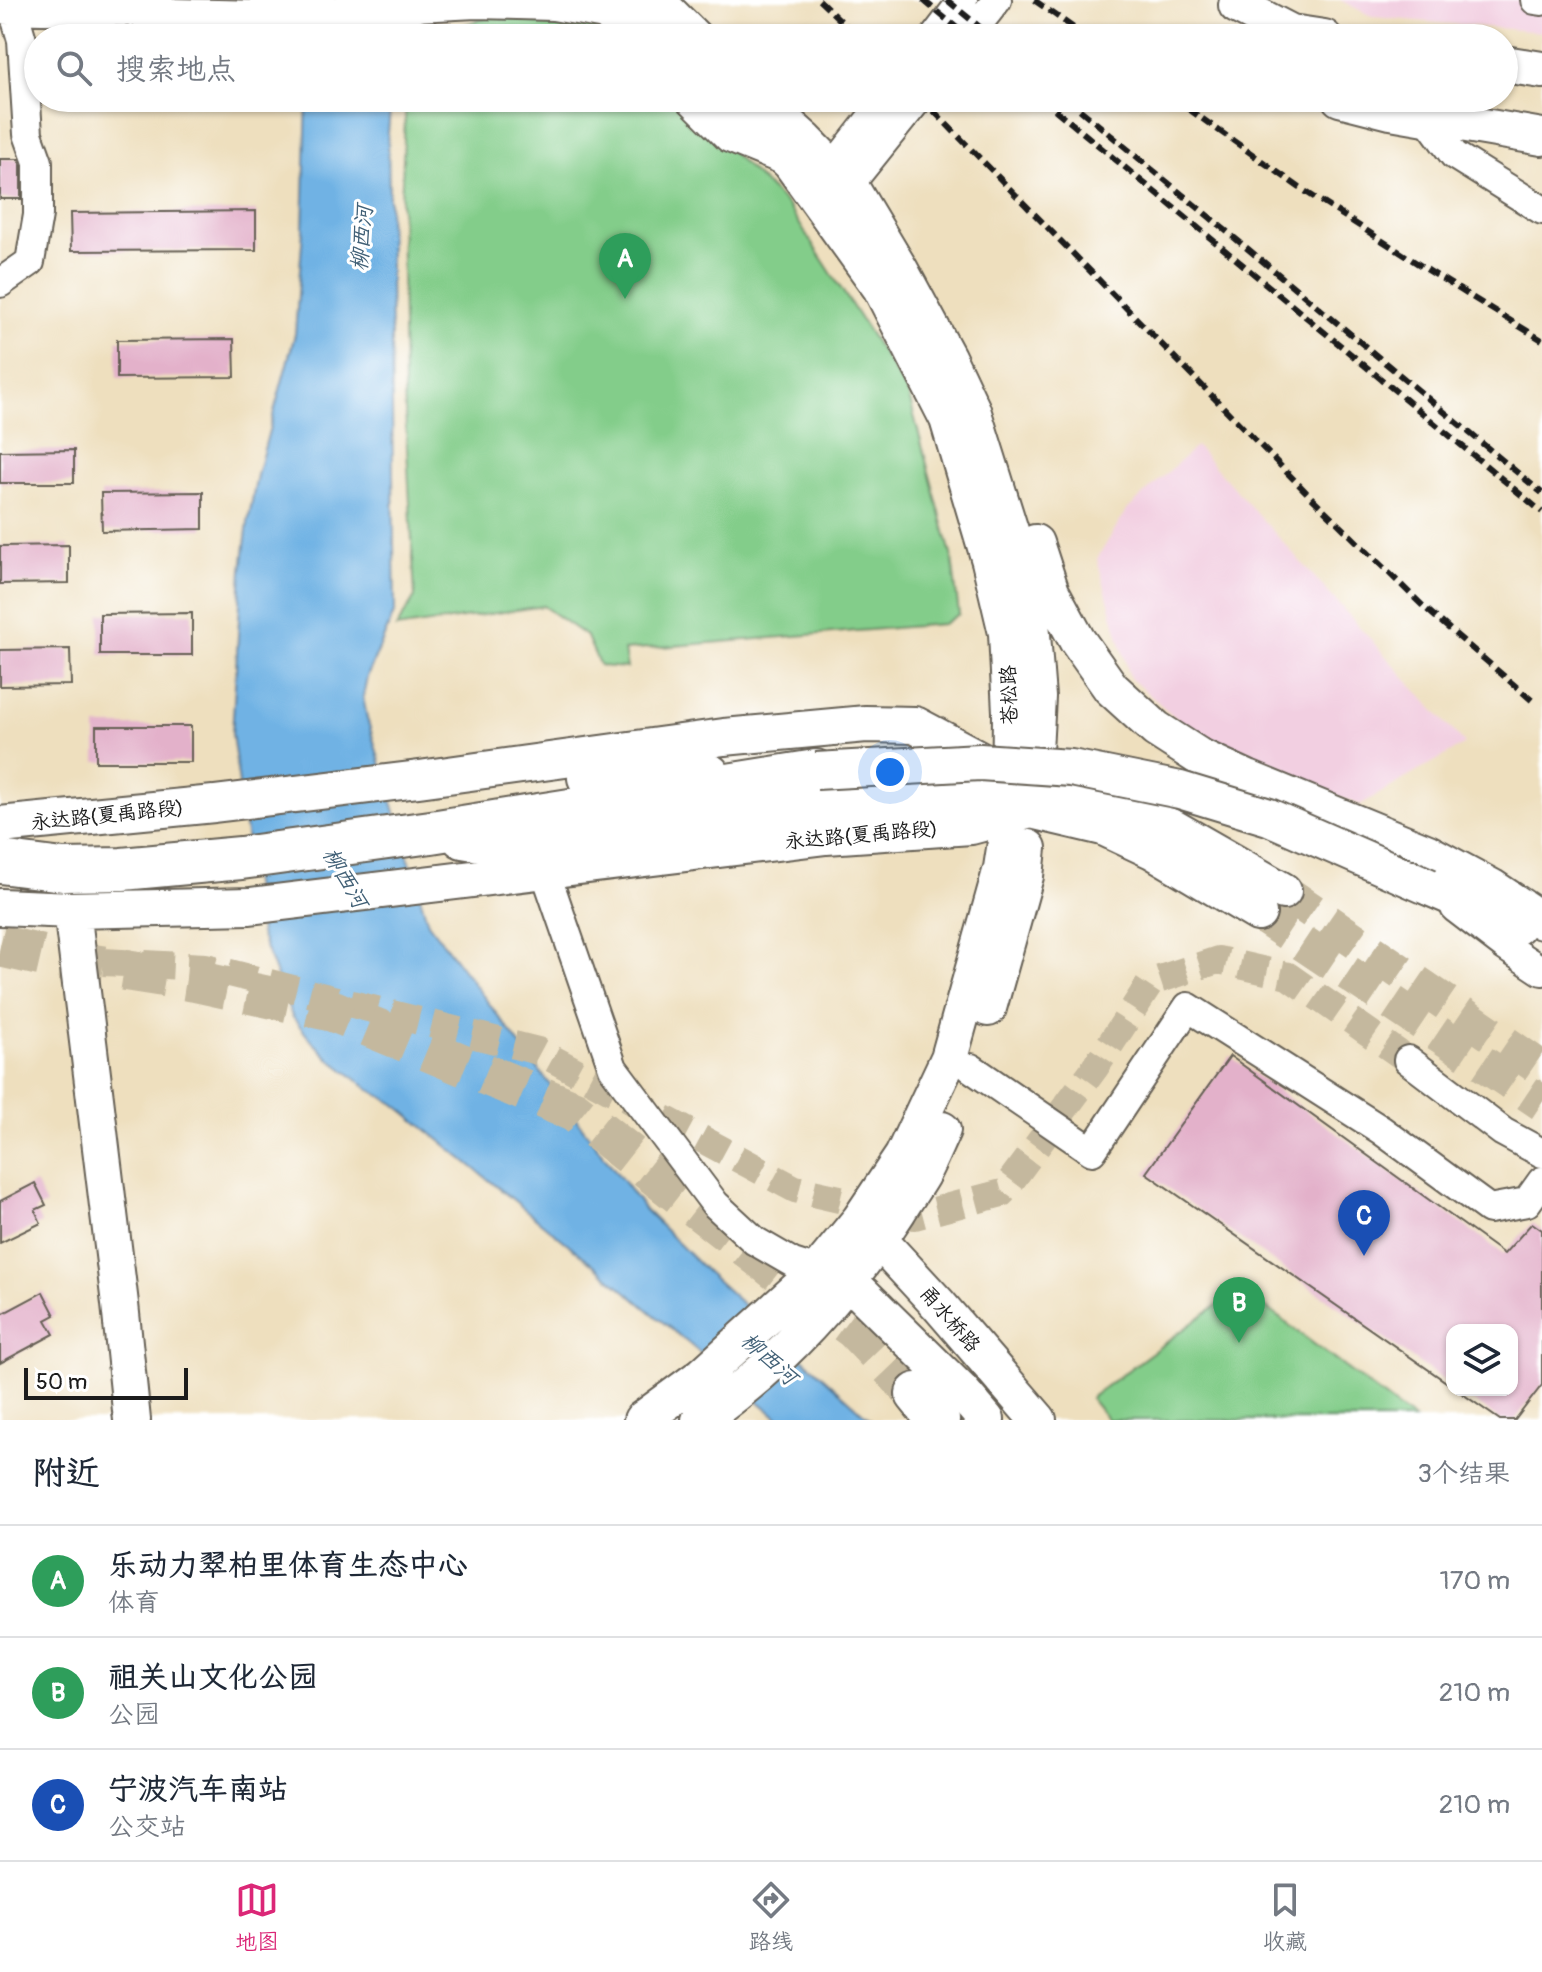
<!DOCTYPE html>
<html lang="zh">
<head>
<meta charset="utf-8">
<style>
  :root { --surface:#fff; --page:#f2f2f3; --text:#1f2937; --muted:#747a83; --line:#e0e1e3; --accent:#db2777 }
  body { margin:0; font-family:Pangolin,"LXGW WenKai TC",sans-serif; background:var(--page); color:var(--text) }
  .controls { position:absolute; right:24px; bottom:24px; display:grid; overflow:hidden; border-radius:16px; box-shadow:0 2px 6px #0004 }
  .controls button { width:72px; height:72px; display:grid; place-items:center; padding:0; border:0; border-bottom:2px solid var(--line); background:var(--surface); color:var(--text); font:40px sans-serif }
  .scale { position:absolute; left:24px; bottom:20px; width:164px; box-sizing:border-box; padding-left:8px; border:4px solid #1c1c1c; border-top:0; font-size:22px; line-height:28px; white-space:nowrap; color:#1c1c1c; -webkit-text-stroke:6px #fff; paint-order:stroke }
  .you { position:absolute; left:890px; top:772px; width:28px; height:28px; margin:-20px; border:6px solid #fff; border-radius:50%; background:#1a73e8; box-shadow:0 0 0 12px #1a73e833 }
  .badge { display:grid; place-items:center; width:52px; height:52px; border-radius:50%; background:var(--accent); color:#fff; font-size:26px; font-weight:700 }
  .pin { position:absolute; translate:-50% -66px; filter:drop-shadow(0 2px 4px #0008) }
  .pin::after { content:''; position:absolute; top:42px; width:28px; height:24px; background:inherit; clip-path:polygon(0 0,100% 0,50% 100%) }
  .list { margin:0; padding:0; list-style:none }
  h2 { display:flex; justify-content:space-between; align-items:center; height:104px; margin:0; padding:0 32px; font-size:34px }
  h2 small { font-size:26px; font-weight:400; color:var(--muted) }
  .list li { display:grid; grid-template-columns:52px 1fr auto; gap:24px; align-items:center; box-sizing:border-box; height:112px; padding:0 32px; border-top:2px solid var(--line) }
  .list b { display:block; font-size:30px; white-space:nowrap }
  .list p { margin:0; font-size:26px; white-space:nowrap; color:var(--muted) }
  .list em { font-size:26px; font-style:normal; color:var(--muted) }
  .icon { flex:none; width:44px; height:44px; fill:none; stroke:currentColor; stroke-width:2; stroke-linecap:round; stroke-linejoin:round }
  .map { position:relative; flex:none; width:1542px; height:1420px; overflow:hidden }
  .search { position:absolute; background:var(--surface); box-shadow:0 2px 6px #0004; left:24px; right:24px; top:24px; height:88px; display:flex; align-items:center; gap:20px; box-sizing:border-box; padding:0 28px; border-radius:44px; color:var(--muted); font-size:30px }
  .sheet { height:440px; background:var(--surface) }
  nav { display:flex; justify-content:space-around; align-items:center; box-sizing:border-box; height:112px; border-top:2px solid var(--line); background:var(--surface); font-size:22px; color:var(--muted) }
  nav a { display:grid; justify-items:center; gap:4px }
  nav .on { color:var(--accent) }
  .map>svg:first-child { display:block }
</style>
</head>
<body>
<div class="map">
<svg width="1542" height="1420" viewBox="0 0 1542 1420">
  <rect width="100%" height="100%" fill="#fff"/>
  <filter id="ink" filterUnits="userSpaceOnUse"><feTurbulence type="fractalNoise" baseFrequency=".0125" numOctaves="2"/><feDisplacementMap in="SourceGraphic" scale="16" xChannelSelector="R" yChannelSelector="G"/><feConvolveMatrix kernelMatrix="1 2 1 2 8 2 1 2 1" color-interpolation-filters="sRGB"/></filter>
  <filter id="wash" filterUnits="userSpaceOnUse"><feTurbulence type="fractalNoise" baseFrequency=".006" numOctaves="4" result="noise"/><feDisplacementMap in="SourceGraphic" scale="32" xChannelSelector="R" yChannelSelector="G"/><feGaussianBlur stdDeviation="1.8" result="paint"/><feColorMatrix in="noise" values="0 0 0 0 0 0 0 0 0 0 0 0 0 0 0 0 0 1.4 0 .05"/><feComposite in="paint" operator="in"/></filter>
  <g filter="url(#wash)">
    <rect width="100%" height="100%" fill="#eedfbe"/>
    <!-- built -->
    <path fill="#f2cfe1" d="M 1340,0 L 1542,0 L 1542,32 L 1373,17 Z
      M 1196,446 L 1465,744 L 1360,805 L 1205,743 L 1130,678 L 1097,559 L 1126,511 Z"/>
    <!-- green -->
    <path fill="#83cd8a" stroke="#507453" stroke-width="2" d="M 505,11 L 584,20 L 607,38 L 424,38 Z
      M 406,98 L 675,98 L 788,206 L 908,393 L 952,558 L 959,614 L 943,624 L 624,650 L 627,668 L 600,666 L 587,637 L 543,606 L 396,628 L 415,597 L 404,392 L 401,201 Z
      M 1240,1288 L 1414,1420 L 1108,1420 L 1090,1398 Z"/>
    <!-- water -->
    <path fill="#6fb2e4" stroke="#466780" stroke-width="2" d="M 311,0 L 398,0 L 397,38 L 310,38 Z
      M 307,98 L 391,98 L 388,133 L 395,611 L 367,677 L 363,697 L 367,718 L 428,923 L 645,1210 L 706,1271 L 871,1420 L 781,1420 L 600,1270 L 395,1104 L 372,1091 L 331,1060 L 310,1039 L 292,1016 L 260,934 L 232,734 L 242,569 L 248,522 L 257,475 L 295,334 L 303,230 Z"/>
    <g id="blocks">
      <!-- building -->
      <path fill="#e3b1ca" d="M 0,159 L 19,159 L 21,165 L 21,199 L 0,199 Z
        M 256,211 L 256,250 L 71,251 L 70,213 Z
        M 234,339 L 235,377 L 117,378 L 117,340 Z
        M 74,450 L 74,483 L 0,483 L 0,451 Z
        M 203,492 L 203,529 L 102,531 L 101,493 Z
        M 69,545 L 69,583 L 0,584 L 0,546 Z
        M 192,613 L 192,655 L 100,655 L 100,614 Z
        M 70,649 L 71,685 L 0,686 L 0,650 Z
        M 96,726 L 191,726 L 191,762 L 96,762 Z
        M 1230,1056 L 1504,1254 L 1532,1223 L 1542,1230 L 1542,1385 L 1515,1420 L 1500,1420 L 1457,1390 L 1512,1390 L 1512,1330 L 1452,1330 L 1452,1386 L 1146,1173 Z
        M 35,1183 L 46,1205 L 35,1210 L 41,1223 L 0,1243 L 0,1201 Z
        M 43,1292 L 55,1315 L 46,1320 L 54,1334 L 0,1363 L 0,1315 Z"/>
    </g>
  </g>
  <g filter="url(#ink)">
    <use href="#blocks" fill-opacity="0" stroke="#666055" stroke-width="2"/>
    <g fill="none" stroke-linecap="round" stroke-linejoin="round">
      <!-- minor-tunnel -->
      <path stroke="#c4b89e" stroke-width="28" stroke-dasharray="28 14" stroke-linecap="butt" d="M 61,960 L 206,967 L 538,1051 L 795,1189 L 915,1216 L 1002,1193 L 1094,1069 L 1151,982 L 1218,960 L 1288,976 L 1408,1060"/>
      <!-- major-tunnel -->
      <path stroke="#c4b89e" stroke-width="36" stroke-dasharray="36 18" stroke-linecap="butt" d="M 1283,891 L 1542,1069
        M 1258,913 L 1542,1103"/>
      <!-- highway-tunnel -->
      <path stroke="#c4b89e" stroke-width="42" stroke-dasharray="42 21" stroke-linecap="butt" d="M 0,946 L 61,960 L 195,981 L 333,1011 L 574,1111 L 784,1276 L 855,1329 L 917,1394"/>
      <defs>
        <path id="minor" d="M 483,0 L 476,4 L 553,6 L 605,15
          M 1535,0 L 1542,1
          M 593,3 L 628,38
          M 0,9 L 260,15 L 476,4
          M 934,38 L 963,0
          M 967,38 L 997,0
          M 689,98 L 729,138 L 783,160
          M 1426,117 L 1454,155 L 1542,210
          M 833,167 L 887,98
          M 849,185 L 919,98
          M 0,283 L 30,262 L 38,215 L 38,162 L 28,134 L 22,40 L 13,9 L 13,0
          M 545,871 L 613,1068 L 715,1204 L 755,1241 L 793,1263 L 834,1276
          M 1455,908 L 1506,947 L 1542,971
          M 1408,1060 L 1503,1132 L 1542,1153
          M 971,1068 L 1092,1151 L 1188,1007 L 1381,1130 L 1489,1209 L 1527,1202 L 1542,1181"/>
        <path id="major" d="M 623,0 L 662,38
          M 656,0 L 694,38
          M 1237,5 L 1291,33 L 1324,38
          M 1504,64 L 1542,70
          M 758,98 L 806,141 L 849,185 L 900,270 L 947,357 L 972,410 L 1017,553 L 1031,622 L 1037,697 L 1033,769
          M 1340,98 L 1391,111 L 1542,137
          M 1035,543 L 1051,592 L 1077,640 L 1111,688 L 1156,729 L 1198,756 L 1248,779 L 1428,853 L 1491,887 L 1542,921
          M 586,778 L 613,775 L 711,773
          M 0,825 L 214,804 L 419,779 L 724,737 L 866,724 L 915,725 L 1032,787 L 1106,799 L 1175,829 L 1283,891
          M 1429,887 L 1506,920 L 1517,926
          M 0,907 L 72,910 L 250,906 L 826,836 L 971,826 L 1031,810 L 1103,827 L 1154,851 L 1258,913
          M 72,910 L 120,1304 L 132,1420
          M 988,1008 L 1025,876 L 1028,848
          M 864,1224 L 938,1304 L 1038,1420
          M 849,1281 L 961,1391 L 986,1420
          M 642,1420 L 702,1376 L 818,1271 L 860,1220 L 903,1156 L 949,1058 L 1002,868 L 1010,816 L 1011,712 L 1007,633 L 990,561 L 948,419 L 881,288 L 791,163 L 724,98
          M 700,1420 C 779,1366 846,1291 898,1211 C 905,1199 914,1187 921,1175 C 929,1160 935,1145 942,1130"/>
        <path id="highway" d="M 463,837 L 522,847 L 820,808 L 975,801 L 1032,787
          M 0,862 L 63,870 L 122,869 L 241,858 L 431,832 L 816,771
          M 917,1394 L 938,1420"/>
      </defs>
      <!-- minor casing -->
      <use href="#minor" stroke="#666055" stroke-width="32"/>
      <!-- major casing -->
      <use href="#major" stroke="#666055" stroke-width="40"/>
      <!-- highway casing -->
      <use href="#highway" stroke="#666055" stroke-width="46"/>
      <!-- minor -->
      <use href="#minor" stroke="#fff" stroke-width="28"/>
      <!-- major -->
      <use href="#major" stroke="#fff" stroke-width="36"/>
      <!-- highway -->
      <use href="#highway" stroke="#fff" stroke-width="42"/>
      <!-- rail -->
      <path stroke="#1c1c1c" stroke-width="6" stroke-dasharray="12 6" stroke-linecap="butt" d="M 819,0 L 859,38
        M 923,0 L 969,38
        M 947,0 L 993,38
        M 1034,0 L 1088,38
        M 921,98 L 1311,497 L 1424,607 L 1535,703
        M 1041,98 L 1542,512
        M 1066,98 L 1542,493
        M 1173,98 L 1300,188 L 1431,272 L 1542,340"/>
      <defs>
        <path id="major-bridge" d="M 816,771 L 980,762 L 1071,768 L 1180,790 L 1269,817 L 1429,887"/>
      </defs>
      <!-- major-bridge casing -->
      <use href="#major-bridge" stroke="#666055" stroke-width="40" stroke-linecap="butt"/>
      <!-- major-bridge -->
      <use href="#major-bridge" stroke="#fff" stroke-width="36"/>
    </g>
  </g>
  <g text-anchor="middle" dominant-baseline="central" stroke-width="6" stroke-linejoin="round" paint-order="stroke">
    <!-- street labels -->
    <g font-size="20" fill="#1c1c1c" stroke="#fff">
      <text transform="translate(1009 695) rotate(-92)">苍松路</text>
      <text transform="translate(107 815) rotate(-6)">永达路(夏禹路段)</text>
      <text transform="translate(861 835) rotate(-5)">永达路(夏禹路段)</text>
      <text transform="translate(950 1319) rotate(49)">甬水桥路</text>
    </g>
    <!-- water labels -->
    <g font-size="22" font-style="italic" fill="#416076" stroke="#fff">
      <text transform="translate(362 238) rotate(-85)">柳西河</text>
      <text transform="translate(345 878) rotate(60)">柳西河</text>
      <text transform="translate(769 1359) rotate(42)">柳西河</text>
    </g>
  </g>
</svg>
<div class="controls">
<button><svg class="icon" aria-label="layers" viewBox="0 0 24 24"><path d="M12 4l9 5-9 5-9-5zM3 14l9 5 9-5"/></svg></button>
</div>
<div class="scale">50 m</div>
<div class="you"></div>
<div class="pin badge" style="left:625px;top:299px;background:#2e9e5b">A</div>
<div class="pin badge" style="left:1239px;top:1343px;background:#2e9e5b">B</div>
<div class="pin badge" style="left:1364px;top:1256px;background:#1a4fb4">C</div>
<div class="search"><svg class="icon" aria-label="search" viewBox="0 0 24 24"><circle cx="10" cy="10" r="6"/><path d="M15 15l6 6"/></svg>搜索地点</div>
</div>
<section class="sheet">
<h2>附近<small>3个结果</small></h2>
<ul class="list">
<li><span class="badge" style="background:#2e9e5b">A</span><div><b>乐动力翠柏里体育生态中心</b><p>体育</p></div><em>170 m</em></li>
<li><span class="badge" style="background:#2e9e5b">B</span><div><b>祖关山文化公园</b><p>公园</p></div><em>210 m</em></li>
<li><span class="badge" style="background:#1a4fb4">C</span><div><b>宁波汽车南站</b><p>公交站</p></div><em>210 m</em></li>
</ul>
</section>
<nav>
<a class="on"><svg class="icon" aria-label="map" viewBox="0 0 24 24"><path d="M3 6l6-2 6 2 6-2v14l-6 2-6-2-6 2zM9 4v14M15 6v14"/></svg>地图</a>
<a><svg class="icon" aria-label="directions" viewBox="0 0 24 24"><path d="M12 3l9 9-9 9-9-9zM9 14v-3h6M13 9l2 2-2 2"/></svg>路线</a>
<a><svg class="icon" aria-label="saved" viewBox="0 0 24 24"><path d="M7 4h10v16l-5-4-5 4z"/></svg>收藏</a>
</nav>
</body>
</html>
